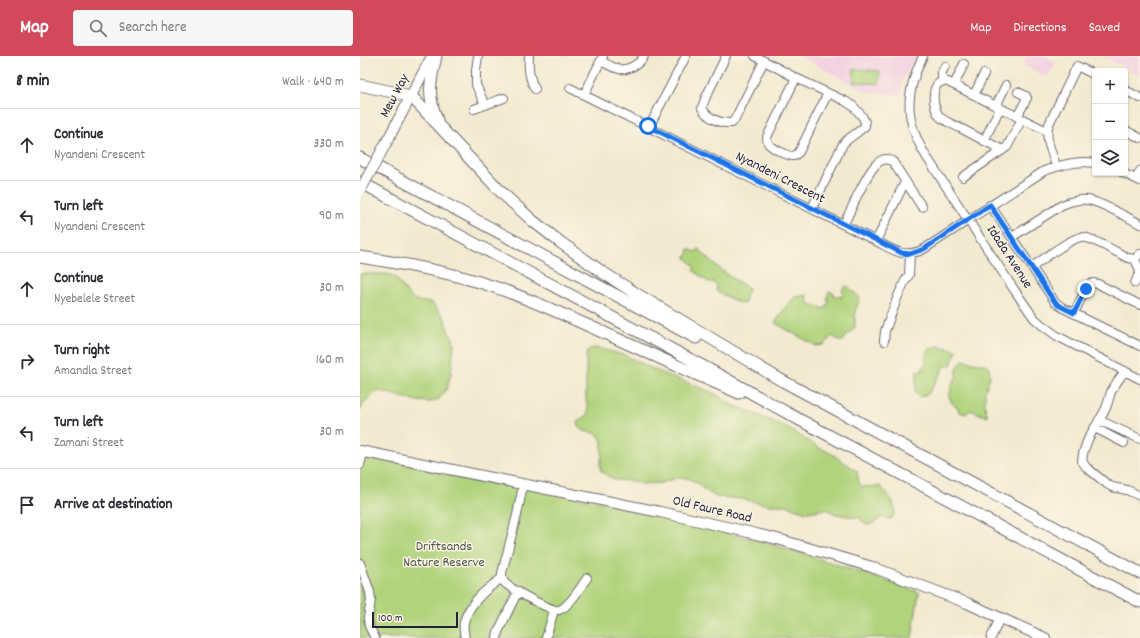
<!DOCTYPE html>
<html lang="en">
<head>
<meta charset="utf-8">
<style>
  :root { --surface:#fff; --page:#f7f7f7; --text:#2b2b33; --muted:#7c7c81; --line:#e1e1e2; --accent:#d1495b }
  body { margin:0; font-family:Dekko,sans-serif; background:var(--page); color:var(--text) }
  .controls { position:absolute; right:12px; top:12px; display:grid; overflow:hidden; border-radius:4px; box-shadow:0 1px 3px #0004 }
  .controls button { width:36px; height:36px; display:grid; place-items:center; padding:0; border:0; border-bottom:1px solid var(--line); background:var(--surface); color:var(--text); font:20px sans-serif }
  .scale { position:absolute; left:12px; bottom:10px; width:86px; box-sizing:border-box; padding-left:4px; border:2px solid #22223b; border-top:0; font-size:11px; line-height:14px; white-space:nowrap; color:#22223b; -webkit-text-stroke:3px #fcf5e5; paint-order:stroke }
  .stop { position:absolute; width:12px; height:12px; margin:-9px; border:3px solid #1a73e8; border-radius:50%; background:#fff }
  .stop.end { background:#1a73e8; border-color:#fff; box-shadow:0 1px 4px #0008 }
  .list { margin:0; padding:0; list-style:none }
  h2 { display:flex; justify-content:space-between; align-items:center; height:52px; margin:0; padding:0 16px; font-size:17px }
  h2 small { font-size:13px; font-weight:400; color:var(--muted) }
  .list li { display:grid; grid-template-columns:26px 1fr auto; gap:12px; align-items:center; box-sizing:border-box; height:72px; padding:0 16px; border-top:1px solid var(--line) }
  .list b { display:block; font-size:15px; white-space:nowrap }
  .list p { margin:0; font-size:13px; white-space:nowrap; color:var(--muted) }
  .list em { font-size:13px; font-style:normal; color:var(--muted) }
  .icon { flex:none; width:22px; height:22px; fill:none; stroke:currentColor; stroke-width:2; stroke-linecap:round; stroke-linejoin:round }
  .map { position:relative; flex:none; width:780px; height:582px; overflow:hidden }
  header { display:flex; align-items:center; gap:24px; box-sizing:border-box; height:56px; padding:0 20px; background:var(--accent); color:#fff }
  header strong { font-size:19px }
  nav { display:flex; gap:22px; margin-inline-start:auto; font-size:14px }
  .search { width:280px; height:36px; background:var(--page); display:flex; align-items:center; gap:10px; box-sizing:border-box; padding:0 14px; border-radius:4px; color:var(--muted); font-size:15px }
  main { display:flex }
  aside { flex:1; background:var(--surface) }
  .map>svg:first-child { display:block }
</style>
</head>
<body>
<header>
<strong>Map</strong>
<div class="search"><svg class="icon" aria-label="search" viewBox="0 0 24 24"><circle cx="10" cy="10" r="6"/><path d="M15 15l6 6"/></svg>Search here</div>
<nav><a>Map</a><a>Directions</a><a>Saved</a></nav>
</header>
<main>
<aside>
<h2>8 min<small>Walk · 640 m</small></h2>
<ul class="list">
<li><svg class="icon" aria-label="ahead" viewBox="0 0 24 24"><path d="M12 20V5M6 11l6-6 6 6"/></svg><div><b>Continue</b><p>Nyandeni Crescent</p></div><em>330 m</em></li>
<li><svg class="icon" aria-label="left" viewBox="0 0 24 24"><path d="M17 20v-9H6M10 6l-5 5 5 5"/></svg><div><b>Turn left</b><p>Nyandeni Crescent</p></div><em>90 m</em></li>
<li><svg class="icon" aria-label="ahead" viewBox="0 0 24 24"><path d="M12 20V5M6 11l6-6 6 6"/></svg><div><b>Continue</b><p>Nyebelele Street</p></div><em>30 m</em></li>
<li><svg class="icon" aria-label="right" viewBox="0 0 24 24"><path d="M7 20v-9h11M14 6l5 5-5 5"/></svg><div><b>Turn right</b><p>Amandla Street</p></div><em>160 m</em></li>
<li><svg class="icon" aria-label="left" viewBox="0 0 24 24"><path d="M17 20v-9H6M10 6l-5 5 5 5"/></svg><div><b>Turn left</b><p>Zamani Street</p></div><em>30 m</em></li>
<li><svg class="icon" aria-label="arrive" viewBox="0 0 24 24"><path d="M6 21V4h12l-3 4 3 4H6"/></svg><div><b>Arrive at destination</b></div></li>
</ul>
</aside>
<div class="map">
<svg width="780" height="582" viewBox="0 0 780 582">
  <rect width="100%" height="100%" fill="#fcf5e5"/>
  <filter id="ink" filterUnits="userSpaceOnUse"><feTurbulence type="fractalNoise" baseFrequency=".025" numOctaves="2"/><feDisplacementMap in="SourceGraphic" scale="8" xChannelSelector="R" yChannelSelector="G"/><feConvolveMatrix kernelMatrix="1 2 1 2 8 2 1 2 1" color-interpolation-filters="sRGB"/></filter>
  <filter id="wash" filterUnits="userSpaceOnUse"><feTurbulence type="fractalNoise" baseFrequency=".012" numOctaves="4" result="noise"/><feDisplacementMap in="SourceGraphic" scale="16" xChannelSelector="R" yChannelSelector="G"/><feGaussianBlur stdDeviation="0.9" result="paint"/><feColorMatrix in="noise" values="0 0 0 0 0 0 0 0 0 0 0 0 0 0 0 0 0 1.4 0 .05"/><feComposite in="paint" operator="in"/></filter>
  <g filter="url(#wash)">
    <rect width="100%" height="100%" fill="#f2ead0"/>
    <!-- built -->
    <path fill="#f2cfe1" d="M 440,0 L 556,0 L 542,25 L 540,39 L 507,36 Z
      M 667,0 L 688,0 L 688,3 L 696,6 L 687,21 L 663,9 Z
      M 742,0 L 780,0 L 780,20 Z"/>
    <!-- green -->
    <path fill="#b0d37c" stroke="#697a5c" d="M 494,13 L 520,15 L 519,28 L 493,26 Z
      M 329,193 L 335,196 L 339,193 C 354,209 370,222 389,232 L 385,240 L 386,246 L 383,248 L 377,246 L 356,235 L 357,231 L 354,227 L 348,226 L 333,214 L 335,211 L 326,202 L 326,200 L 329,197 L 328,195 Z
      M 0,218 L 28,218 L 35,221 L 47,237 L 52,242 L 58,245 L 72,247 L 85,263 L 89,277 L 93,282 L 94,289 L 91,318 L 87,332 L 79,343 L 71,346 L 57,345 L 20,335 L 14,338 L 3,348 L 0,355 Z
      M 488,230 L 500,242 L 495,256 L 495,271 L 481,286 L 472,280 L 464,289 L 456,290 L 415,267 L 427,249 L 435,241 L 447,239 L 448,247 L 465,253 L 469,245 L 467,243 L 469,235 L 474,237 L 474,240 L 482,241 L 483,232 Z
      M 578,290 L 597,294 L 591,309 L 585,310 L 568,338 L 560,341 L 555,336 L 557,314 L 562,315 L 566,306 L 566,298 L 569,293 Z
      M 233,292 L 238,292 L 264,299 L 304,318 L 344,333 L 359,340 L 368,347 L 417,367 L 436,377 L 459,392 L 469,396 L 497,415 L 499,428 L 503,431 L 520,430 C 528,439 540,450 532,462 L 527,463 L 522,461 L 513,468 L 507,469 L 499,462 L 476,458 L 466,453 L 448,456 L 437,453 L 427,449 L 410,449 L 382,443 L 356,441 L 342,432 L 339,428 L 328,422 L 317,422 L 301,427 L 284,428 L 272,425 L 255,424 L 245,418 L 241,415 L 240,409 L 242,399 L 242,386 L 240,381 L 235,377 L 224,375 L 219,371 L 218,366 L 227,359 L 228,354 L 226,343 L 226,300 L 228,294 Z
      M 603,304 C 612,307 621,306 629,310 L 630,321 L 625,335 L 625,350 L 628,361 L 610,354 L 606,358 L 599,356 L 598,352 L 592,347 L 589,340 L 591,334 L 591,329 L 597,320 L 597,312 Z
      M 0,396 L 300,458 L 442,497 L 559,536 L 552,582 L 0,582 Z"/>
  </g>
  <g filter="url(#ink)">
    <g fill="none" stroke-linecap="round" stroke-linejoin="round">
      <defs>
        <path id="minor" d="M 118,0 L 116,14 L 116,29 L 125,49
          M 169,0 C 168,12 169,23 175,33
          M 366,0 L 345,43 L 342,52 C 347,62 361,68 372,67 L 375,63 L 404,5
          M 395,0 L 436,22 L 485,45 L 493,50 L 502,60 L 505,66 L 505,70 C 498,77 489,81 483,88 L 452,152
          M 563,0 C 545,37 544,64 566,100 L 655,235 L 674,262 L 682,269 L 697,280 L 780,323
          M 241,5 C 246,7 251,11 256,12 C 266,16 279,9 284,0
          M 436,22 L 407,81 C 407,83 407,84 408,87 C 410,91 429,101 434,100 C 436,99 437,98 439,96 L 468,37
          M 582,25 L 582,16 L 585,10
          M 594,29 L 604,8
          M 210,32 L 516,185 C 533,194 544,203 564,193 L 684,115 C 700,109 717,104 735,107
          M 765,34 L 780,42
          M 224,39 L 243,0
          M 614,39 L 624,18
          M 636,50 L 646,29
          M 114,53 L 144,42
          M 657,61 L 667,42 L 666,40 L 658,36
          M 289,71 L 326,0
          M 765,74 L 780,82
          M 624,85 L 640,52
          M 643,94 C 629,87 615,80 602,73 C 594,69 586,66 580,61 C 571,51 570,21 588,26 L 640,52 L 687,75
          M 696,110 C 692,96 684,82 689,68 L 717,10 L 735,19
          M 763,117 L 780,125
          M 603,121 L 647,91 L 662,63
          M 776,123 L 780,115
          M 630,149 L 695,246 L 703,252 L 780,290
          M 484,168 C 488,159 493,150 497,140 C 503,130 517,93 533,106 L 562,151
          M 652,181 L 702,149 C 710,145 723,142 732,145 C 746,149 767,161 780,168
          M 516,185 L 545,126
          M 775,203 L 780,215
          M 672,211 C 681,205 713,180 723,181 C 733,182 758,197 768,202 L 775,203 L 780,198
          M 775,227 L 780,216
          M 714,257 L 728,229 L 733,227 L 738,228 L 780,249
          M 524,285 L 525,275 L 538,240 L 545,225 L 549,219 L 550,198
          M 765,315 C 760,322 755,328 751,336 C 749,342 748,348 745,354 C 736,372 724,383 722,405 L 726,411 L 747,428 L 752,431 L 767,434 L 780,440
          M 739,364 L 780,383
          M 735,372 L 764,387
          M 0,409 L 3,396
          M 163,429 L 157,459 L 142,517 C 142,521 142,523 144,526 C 149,532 192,556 199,554 C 209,551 221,531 227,522
          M 0,507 L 10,536 L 11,544 L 8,562 L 9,570 L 15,582
          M 105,582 C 104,577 103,571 104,566 C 109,547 126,533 142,522
          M 137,582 L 138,576 L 158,535
          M 186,582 L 194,554
          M 631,582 L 640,562"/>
        <path id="major" d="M 25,89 L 72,0
          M 0,395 L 300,456 L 388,476 L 421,484 L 512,511 L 570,533 L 607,547 L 685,582"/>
        <path id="highway" d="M 76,0 C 70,26 67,39 77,64
          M 0,29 L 51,40 L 143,138 L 173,165 L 200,186 L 242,216 L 280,240 L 419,323 L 780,517
          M 0,102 L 336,282
          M 0,126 L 350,314 L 440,364 L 780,546
          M 0,201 C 39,207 78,214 116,225 C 159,238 200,257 240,275 C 286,296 333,317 379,337"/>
      </defs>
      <!-- minor casing -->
      <use href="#minor" stroke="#6b686f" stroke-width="10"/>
      <!-- major casing -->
      <use href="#major" stroke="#6b686f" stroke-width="12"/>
      <!-- highway casing -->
      <use href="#highway" stroke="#6b686f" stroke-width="13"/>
      <!-- minor -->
      <use href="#minor" stroke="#fff" stroke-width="8"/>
      <!-- major -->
      <use href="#major" stroke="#fff" stroke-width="10"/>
      <!-- highway -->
      <use href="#highway" stroke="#fff" stroke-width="11"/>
      <defs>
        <path id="major-bridge" d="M 0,135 L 25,89"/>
      </defs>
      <!-- major-bridge casing -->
      <use href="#major-bridge" stroke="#6b686f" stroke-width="12" stroke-linecap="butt"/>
      <!-- major-bridge -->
      <use href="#major-bridge" stroke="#fff" stroke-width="10"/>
    </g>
  </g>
  <g fill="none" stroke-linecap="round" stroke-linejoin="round" filter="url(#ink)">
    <!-- route -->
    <path stroke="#1a73e8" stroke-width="5" d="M 288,70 L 542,197 L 550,198 L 564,193 L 630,149 L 692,242 L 698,249 L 714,257 L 726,233"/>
  </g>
  <g text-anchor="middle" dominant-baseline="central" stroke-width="3" stroke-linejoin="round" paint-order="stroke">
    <!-- street labels -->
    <g font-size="14" fill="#22223b" stroke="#fcf5e5">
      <text transform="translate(35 40) rotate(-62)">Mew Way</text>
      <text transform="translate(420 122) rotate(27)">Nyandeni Crescent</text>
      <text transform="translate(649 201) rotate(57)">Idada Avenue</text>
      <text transform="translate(352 454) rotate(13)">Old Faure Road</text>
    </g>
    <!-- park labels -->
    <g font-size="14" fill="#4d574e" stroke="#fcf5e5">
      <text x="84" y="491">Driftsands<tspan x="84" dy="16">Nature Reserve</tspan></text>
    </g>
  </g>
</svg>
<div class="controls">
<button>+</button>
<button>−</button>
<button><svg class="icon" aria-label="layers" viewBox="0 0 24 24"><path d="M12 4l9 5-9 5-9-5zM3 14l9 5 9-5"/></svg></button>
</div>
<div class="scale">100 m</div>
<div class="stop" style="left:288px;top:70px"></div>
<div class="stop end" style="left:726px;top:233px"></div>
</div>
</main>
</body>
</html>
